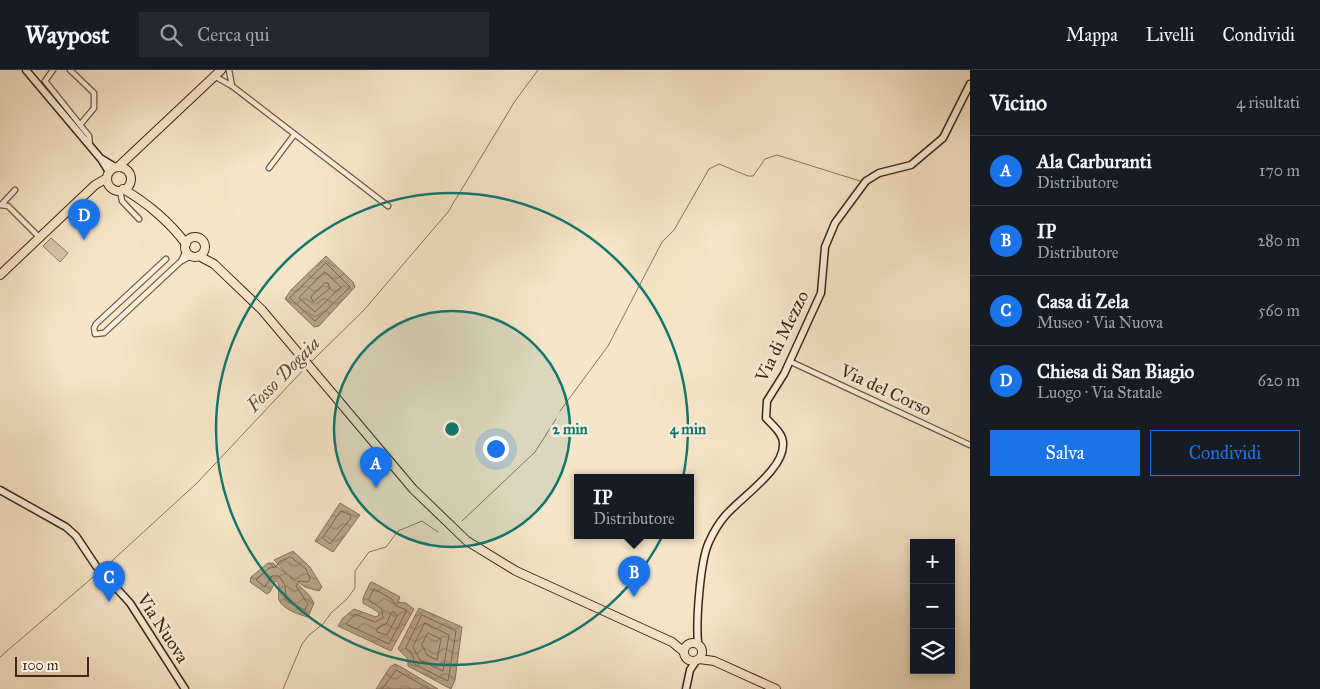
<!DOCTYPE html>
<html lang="it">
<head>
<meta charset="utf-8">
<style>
  :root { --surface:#171b24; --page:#242831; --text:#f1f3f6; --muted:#9ea1a6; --line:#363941; --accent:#1a73e8 }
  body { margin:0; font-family:"IM FELL Great Primer",serif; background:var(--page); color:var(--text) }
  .controls { position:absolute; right:15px; bottom:15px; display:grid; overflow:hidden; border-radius:0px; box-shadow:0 2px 8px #0003 }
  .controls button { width:45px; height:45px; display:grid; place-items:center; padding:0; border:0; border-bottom:1px solid var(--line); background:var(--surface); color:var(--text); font:25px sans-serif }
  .scale { position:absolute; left:15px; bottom:12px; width:74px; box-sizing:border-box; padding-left:5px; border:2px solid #3f2815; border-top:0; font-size:14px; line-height:18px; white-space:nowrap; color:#3f2815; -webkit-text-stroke:4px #f9eedb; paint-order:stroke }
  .you { position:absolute; left:495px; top:378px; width:18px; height:18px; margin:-12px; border:4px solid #fff; border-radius:50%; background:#1a73e8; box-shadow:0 0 0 8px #1a73e833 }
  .badge { display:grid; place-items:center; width:32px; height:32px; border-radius:50%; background:var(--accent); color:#fff; font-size:16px; font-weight:700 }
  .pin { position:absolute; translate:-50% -41px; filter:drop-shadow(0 1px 2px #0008) }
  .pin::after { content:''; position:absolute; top:26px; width:18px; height:15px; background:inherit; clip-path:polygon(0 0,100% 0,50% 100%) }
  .popup { position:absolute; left:574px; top:404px; width:120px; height:65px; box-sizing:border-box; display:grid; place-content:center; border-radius:0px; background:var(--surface); filter:drop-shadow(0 1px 4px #0005); font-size:16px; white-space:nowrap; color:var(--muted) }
  .popup b { font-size:19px; color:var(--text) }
  .popup::after { content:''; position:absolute; left:50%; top:100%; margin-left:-10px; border:10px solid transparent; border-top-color:var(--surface) }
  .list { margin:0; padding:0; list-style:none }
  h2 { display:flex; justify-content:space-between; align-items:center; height:65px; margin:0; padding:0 20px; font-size:21px }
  h2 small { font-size:16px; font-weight:400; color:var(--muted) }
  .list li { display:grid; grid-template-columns:32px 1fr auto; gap:15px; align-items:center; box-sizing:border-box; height:70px; padding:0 20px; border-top:1px solid var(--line) }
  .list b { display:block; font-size:19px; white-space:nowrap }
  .list p { margin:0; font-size:16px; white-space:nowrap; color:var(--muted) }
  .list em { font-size:16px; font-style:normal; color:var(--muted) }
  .actions { display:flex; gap:10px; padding:15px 20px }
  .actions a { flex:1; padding:11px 0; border:1px solid var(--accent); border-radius:0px; text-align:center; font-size:18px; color:var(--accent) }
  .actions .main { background:var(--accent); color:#fff }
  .icon { flex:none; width:28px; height:28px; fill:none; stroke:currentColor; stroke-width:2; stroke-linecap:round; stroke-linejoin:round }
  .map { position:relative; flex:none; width:970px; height:619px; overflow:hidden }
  header { display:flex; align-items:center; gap:30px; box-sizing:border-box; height:70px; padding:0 25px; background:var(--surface); border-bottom:1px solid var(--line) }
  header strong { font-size:24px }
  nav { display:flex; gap:28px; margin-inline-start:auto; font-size:18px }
  .search { width:350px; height:45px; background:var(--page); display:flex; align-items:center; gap:12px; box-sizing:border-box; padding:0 18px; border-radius:0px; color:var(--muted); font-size:19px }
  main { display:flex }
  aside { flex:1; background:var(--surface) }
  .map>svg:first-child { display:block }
</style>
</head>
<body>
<header>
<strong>Waypost</strong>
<div class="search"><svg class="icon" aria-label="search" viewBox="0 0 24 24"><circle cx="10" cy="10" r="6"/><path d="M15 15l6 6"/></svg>Cerca qui</div>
<nav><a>Mappa</a><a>Livelli</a><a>Condividi</a></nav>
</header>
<main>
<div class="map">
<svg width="970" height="619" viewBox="0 0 970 619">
  <defs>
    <pattern id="water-waves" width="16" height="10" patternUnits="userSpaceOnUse" patternTransform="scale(1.25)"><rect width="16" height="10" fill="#b8a58b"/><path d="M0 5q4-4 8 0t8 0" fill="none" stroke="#978670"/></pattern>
  </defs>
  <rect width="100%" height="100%" fill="#f6e5c8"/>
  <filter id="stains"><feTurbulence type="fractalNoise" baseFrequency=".004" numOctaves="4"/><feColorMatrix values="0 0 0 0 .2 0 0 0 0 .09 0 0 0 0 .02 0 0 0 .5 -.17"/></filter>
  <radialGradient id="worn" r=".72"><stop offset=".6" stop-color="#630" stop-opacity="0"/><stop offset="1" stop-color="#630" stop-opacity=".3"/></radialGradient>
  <!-- pitch -->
  <path fill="#d7c5aa" stroke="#8b7660" d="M 51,168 L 68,183 L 60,192 L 43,176 Z"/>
  <!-- water -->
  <path fill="url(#water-waves)" stroke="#88735c" d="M 326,186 L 353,212 L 355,217 L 319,256 L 314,257 L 285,229 L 291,220 Z
    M 340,433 L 360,445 L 333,482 L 315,471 Z
    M 293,481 L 310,497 L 322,517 L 319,521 L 305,517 L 289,506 L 309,525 L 314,533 L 308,547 C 300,545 282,539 279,530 C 277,522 282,517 276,510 L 270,522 L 267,524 L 250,512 L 251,507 L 268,493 L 273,493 L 288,505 L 274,490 Z
    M 372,512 L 400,527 L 398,532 L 406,533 L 414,539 L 391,581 L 338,556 L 343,548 L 354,539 L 376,547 L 379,545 L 378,542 L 363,533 L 363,528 L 370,513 Z
    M 419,538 L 462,557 L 455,610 L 451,619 L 408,596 L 408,589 L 398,579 Z
    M 395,594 L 401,597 L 438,619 L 376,619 L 390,597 Z"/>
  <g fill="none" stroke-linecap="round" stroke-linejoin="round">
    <!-- shore -->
    <path stroke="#7c6650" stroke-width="1" d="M 326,193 L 350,217 L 315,251 L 290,228 Z
      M 325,202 L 341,217 L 315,242 L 299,228 Z
      M 325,213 L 328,213 L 330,218 L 313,232 L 311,227 Z
      M 341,441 L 350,445 L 351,448 L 330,474 L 323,468 Z
      M 291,487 L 306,499 L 310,509 L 308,512 L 299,511 L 296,516 L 308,534 L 305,540 L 286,531 L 285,515 L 279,506 L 272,506 L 265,517 L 256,510 L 269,498 L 276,497 L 279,492 Z
      M 374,519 L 392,529 L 396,536 L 407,540 L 389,574 L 346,554 L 355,544 L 375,552 L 383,548 L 382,539 L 369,530 Z
      M 394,542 L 397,546 L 387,565 L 377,562 L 377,559 L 387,553 L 391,543 Z
      M 422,545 L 456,561 L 448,611 L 414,594 L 413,586 L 406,578 Z
      M 425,553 L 449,565 L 443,601 L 420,590 L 413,577 Z
      M 428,563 L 441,569 L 437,590 L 427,585 L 422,575 Z
      M 382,619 L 396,600 L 429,619"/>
    <!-- stream -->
    <path stroke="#88735c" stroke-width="1" d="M 311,292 L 364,240 L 448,142 L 515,31 L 538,0
      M 560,341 L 608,276 L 662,172 L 674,160 L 709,99 L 719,94 L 748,106 L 753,106 L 765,89 L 777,85 L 860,111
      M 462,451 L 535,382 L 556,349
      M 102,500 L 197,413 L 306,297
      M 0,587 L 99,502
      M 283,619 L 302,574 L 309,565 L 323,554 L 331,543 L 347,529 L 355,518 L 355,501 L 369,482 L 386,477 L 398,461 L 422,451 L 438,462"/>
    <defs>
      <path id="street" d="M 53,0 L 45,11 L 89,66 L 90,75
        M 70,0 L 94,23 L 94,38 L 80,55
        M 229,0 L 232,16
        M 214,6 L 232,16 L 388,136
        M 269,98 L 294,65
        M 120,120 L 122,131 L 139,149
        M 2,134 L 15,120
        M 0,135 L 8,136 L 40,168
        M 166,189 L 96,254 L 94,258 L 95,264 L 104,263 L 180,192 L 191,186
        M 181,191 L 186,181
        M 789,291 L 970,375"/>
      <path id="secondary" d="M 26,0 L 101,89 L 109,102
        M 102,89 L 115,97
        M 0,420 L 66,457 L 76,466 L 96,496 L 130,533 L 185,619
        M 698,573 C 696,551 700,491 709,472 C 713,463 719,453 725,446 C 741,427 785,399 783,373 C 783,363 772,355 766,348 L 767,331 L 784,304 L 821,223 L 825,177 L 835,153 L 866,111 L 879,103 L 911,95 L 943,68 L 970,14
        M 686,619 L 690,600 L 696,591"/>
      <path id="primary" d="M 118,97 L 221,0
        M107 109a12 12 0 1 1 24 0a12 12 0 1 1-24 0Z
        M 123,119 C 146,132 170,152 186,174
        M185 177a10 10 0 1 1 20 0a10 10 0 1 1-20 0Z
        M 199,186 L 214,194 L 262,240 L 413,419 L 467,471 L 516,501 L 672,572 L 684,582
        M 0,205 L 95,115 L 107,108
        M684 582a9 9 0 1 1 18 0a9 9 0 1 1-18 0Z
        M 699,589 L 714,591 L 776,619"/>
    </defs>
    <!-- street casing -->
    <use href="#street" stroke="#6d5742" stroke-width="7"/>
    <!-- secondary casing -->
    <use href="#secondary" stroke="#3f2815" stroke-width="9"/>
    <!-- primary casing -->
    <use href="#primary" stroke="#3f2815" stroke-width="10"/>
    <!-- street -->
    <use href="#street" stroke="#f9eedb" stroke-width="4.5"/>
    <!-- secondary -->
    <use href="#secondary" stroke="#f9eedb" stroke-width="6"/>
    <!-- primary -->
    <use href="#primary" stroke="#f6e5c8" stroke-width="8"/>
  </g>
  <!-- distance rings -->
  <circle cx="452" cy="359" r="118" fill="#0f766e" fill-opacity=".12"/>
  <g fill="none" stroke="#0f766e" stroke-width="2.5">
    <circle cx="452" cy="359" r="118"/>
    <circle cx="452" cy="359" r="236"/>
  </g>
  <g text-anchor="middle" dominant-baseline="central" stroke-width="5" stroke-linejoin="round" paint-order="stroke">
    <!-- street labels -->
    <g font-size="18" fill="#3f2815" stroke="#f9eedb">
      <text transform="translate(782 266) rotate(-64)">Via di Mezzo</text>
      <text transform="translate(886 320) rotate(25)">Via del Corso</text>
      <text transform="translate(163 558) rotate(57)">Via Nuova</text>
    </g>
    <!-- water labels -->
    <g font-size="19" font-style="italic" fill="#634e38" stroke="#f9eedb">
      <text transform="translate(283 304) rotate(-46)">Fosso Dogaia</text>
    </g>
  </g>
  <circle cx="452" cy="359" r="8" fill="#0f766e" stroke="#f9eedb" stroke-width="2.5"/>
  <g font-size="15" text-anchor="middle" font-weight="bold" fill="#0f766e" stroke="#f9eedb" stroke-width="5" stroke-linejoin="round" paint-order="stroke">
    <text x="570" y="364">2 min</text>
    <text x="688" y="364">4 min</text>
  </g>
  <rect width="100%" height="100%" filter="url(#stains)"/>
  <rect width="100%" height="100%" fill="url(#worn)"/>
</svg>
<div class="controls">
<button>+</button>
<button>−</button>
<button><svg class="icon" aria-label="layers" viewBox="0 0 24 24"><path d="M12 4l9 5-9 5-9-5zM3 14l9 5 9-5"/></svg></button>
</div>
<div class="scale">100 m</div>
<div class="you"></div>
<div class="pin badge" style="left:376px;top:418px">A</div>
<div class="pin badge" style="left:634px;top:527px">B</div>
<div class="popup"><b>IP</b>Distributore</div>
<div class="pin badge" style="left:109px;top:532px">C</div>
<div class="pin badge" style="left:84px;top:170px">D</div>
</div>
<aside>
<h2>Vicino<small>4 risultati</small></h2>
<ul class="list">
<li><span class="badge">A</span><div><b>Ala Carburanti</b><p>Distributore</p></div><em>170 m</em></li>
<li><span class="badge">B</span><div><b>IP</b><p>Distributore</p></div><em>280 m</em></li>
<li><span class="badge">C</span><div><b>Casa di Zela</b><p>Museo · Via Nuova</p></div><em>560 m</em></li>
<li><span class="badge">D</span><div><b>Chiesa di San Biagio</b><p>Luogo · Via Statale</p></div><em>620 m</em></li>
</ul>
<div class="actions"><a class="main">Salva</a><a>Condividi</a></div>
</aside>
</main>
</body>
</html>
